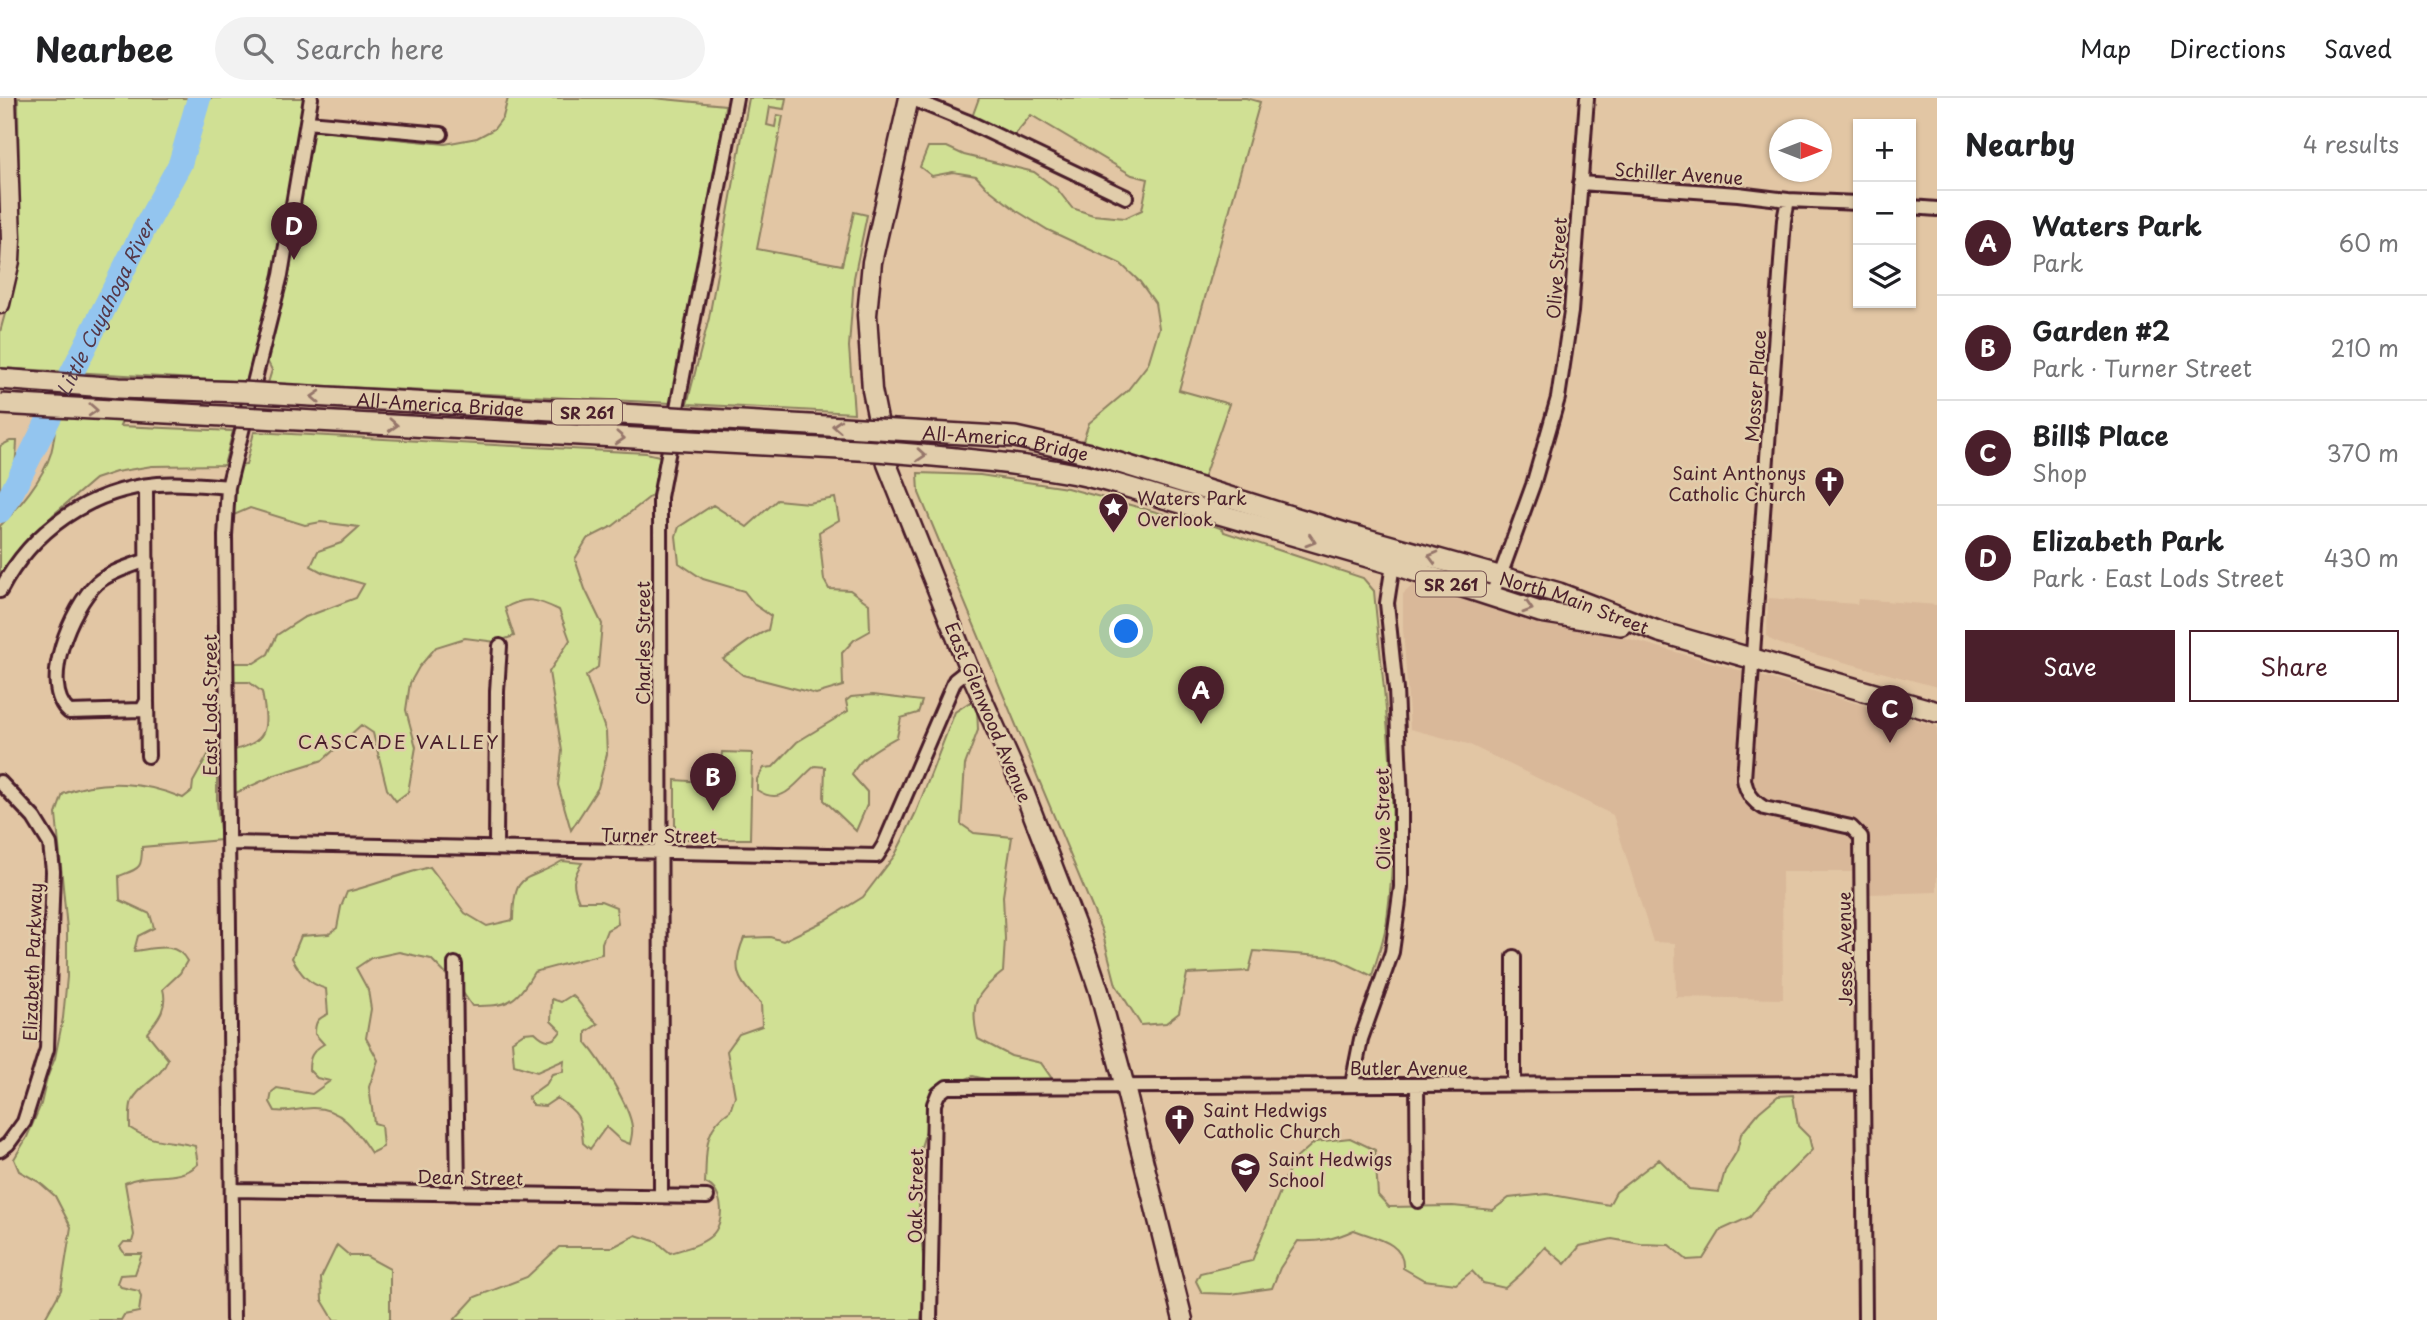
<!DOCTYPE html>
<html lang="en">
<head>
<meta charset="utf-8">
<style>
  :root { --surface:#fff; --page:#f2f2f2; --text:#202124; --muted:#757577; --line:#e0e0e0; --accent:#4a1f2b }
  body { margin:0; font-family:"Playpen Sans",sans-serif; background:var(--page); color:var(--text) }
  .controls { position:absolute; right:21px; top:21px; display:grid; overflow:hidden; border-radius:0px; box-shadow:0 2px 5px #0004 }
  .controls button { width:63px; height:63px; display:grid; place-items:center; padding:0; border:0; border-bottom:2px solid var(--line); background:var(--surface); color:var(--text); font:35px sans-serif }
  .compass { position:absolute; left:1769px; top:21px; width:63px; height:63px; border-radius:50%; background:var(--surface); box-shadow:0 2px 5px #0004; rotate:90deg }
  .you { position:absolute; left:1127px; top:534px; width:24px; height:24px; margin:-18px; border:5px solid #fff; border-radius:50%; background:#1a73e8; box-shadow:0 0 0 10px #1a73e833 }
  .badge { display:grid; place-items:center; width:46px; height:46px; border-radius:50%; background:var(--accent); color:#fff; font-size:23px; font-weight:700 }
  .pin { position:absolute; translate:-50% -58px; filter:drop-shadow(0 2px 4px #0008) }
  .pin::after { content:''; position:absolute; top:37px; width:24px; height:21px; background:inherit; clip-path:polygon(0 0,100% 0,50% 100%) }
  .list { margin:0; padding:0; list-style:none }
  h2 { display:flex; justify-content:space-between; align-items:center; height:91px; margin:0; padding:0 28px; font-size:30px }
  h2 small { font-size:23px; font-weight:400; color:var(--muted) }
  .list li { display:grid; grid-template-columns:46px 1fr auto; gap:21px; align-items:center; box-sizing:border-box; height:105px; padding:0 28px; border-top:2px solid var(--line) }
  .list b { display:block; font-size:26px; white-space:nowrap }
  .list p { margin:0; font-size:23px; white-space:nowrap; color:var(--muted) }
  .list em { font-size:23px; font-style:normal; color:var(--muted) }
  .actions { display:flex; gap:14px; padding:21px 28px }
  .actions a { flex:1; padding:16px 0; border:2px solid var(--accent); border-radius:0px; text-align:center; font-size:24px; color:var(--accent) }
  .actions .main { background:var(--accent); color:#fff }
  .icon { flex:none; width:38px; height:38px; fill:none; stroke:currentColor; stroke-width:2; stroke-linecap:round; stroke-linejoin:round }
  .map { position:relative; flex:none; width:1937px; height:1222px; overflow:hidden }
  header { display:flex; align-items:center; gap:42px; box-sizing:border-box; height:98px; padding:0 35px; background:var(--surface); border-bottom:2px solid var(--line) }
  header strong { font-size:33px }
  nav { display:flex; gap:38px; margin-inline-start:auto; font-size:24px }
  .search { width:490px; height:63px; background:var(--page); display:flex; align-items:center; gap:18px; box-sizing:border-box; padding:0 24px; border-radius:38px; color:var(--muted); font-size:26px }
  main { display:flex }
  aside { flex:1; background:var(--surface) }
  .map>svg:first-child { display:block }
</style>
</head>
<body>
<header>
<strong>Nearbee</strong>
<div class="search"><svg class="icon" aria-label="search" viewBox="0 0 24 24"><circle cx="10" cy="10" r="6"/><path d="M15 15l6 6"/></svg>Search here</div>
<nav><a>Map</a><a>Directions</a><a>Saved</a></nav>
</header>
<main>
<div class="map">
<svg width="1937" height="1222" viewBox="0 0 1937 1222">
  <rect width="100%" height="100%" fill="#e2c6a4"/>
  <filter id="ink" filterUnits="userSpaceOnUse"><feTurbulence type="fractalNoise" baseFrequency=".0143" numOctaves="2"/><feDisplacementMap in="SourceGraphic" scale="14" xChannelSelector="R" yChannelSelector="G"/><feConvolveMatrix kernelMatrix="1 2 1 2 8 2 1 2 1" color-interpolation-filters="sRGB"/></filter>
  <g filter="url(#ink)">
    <!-- built -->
    <path fill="#d9b899" d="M 1414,486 L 1438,490 L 1637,543 L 1937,628 L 1937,794 L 1867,796 L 1867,774 L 1782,774 L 1783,901 L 1676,899 L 1675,845 L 1653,844 L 1613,717 L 1468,646 L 1410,631 L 1403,530 L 1403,496 Z
      M 1768,500 L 1857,506 L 1858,501 L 1937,507 L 1937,589 L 1788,549 L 1771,542 L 1767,538 Z"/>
    <!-- green -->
    <path fill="#d0e094" stroke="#8d8060" stroke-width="2" d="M 18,0 L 304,0 L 299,31 L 445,46 L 477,40 L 494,31 L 503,19 L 508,0 L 653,0 L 725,7 L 724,22 L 671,305 L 268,285 L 272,272 L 259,247 L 250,284 L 0,270 L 0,234 L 20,161 Z
      M 749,0 L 786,0 L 784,11 L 770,9 L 767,27 L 775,29 L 777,17 L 783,18 L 757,151 L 842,167 L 854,114 L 867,117 L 854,180 L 849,249 L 854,315 L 687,306 L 709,220 Z
      M 979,0 L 1246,0 L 1260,4 L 1179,292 L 1229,306 L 1200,390 L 1079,354 L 1089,325 L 1127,293 L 1148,266 L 1159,230 L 1155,205 L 1140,184 L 1121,166 L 1048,132 L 1017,113 L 986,89 L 976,78 L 953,74 L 932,78 L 920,69 L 928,49 L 947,49 L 964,57 L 1034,74 L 1057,91 L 1072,110 L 1093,117 L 1125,120 L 1142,112 L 1148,81 L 1132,77 L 1031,17 L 1012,40 L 971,22 Z
      M 57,310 L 126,313 L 120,328 L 233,333 L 224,367 L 152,368 L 116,374 L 95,381 L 53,417 L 0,493 L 0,428 C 18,411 44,379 51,355 C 55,340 56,324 57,310 Z
      M 254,334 L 646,355 L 668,360 L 663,386 L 651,398 L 613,428 L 587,441 L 575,461 L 585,491 L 602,526 L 598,569 L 586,578 L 606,634 L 607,656 L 598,690 L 571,732 L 558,687 L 562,653 L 549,574 L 570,542 L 559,512 C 538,502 526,497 505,510 L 514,538 L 496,544 L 465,540 L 436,549 L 419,569 L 410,585 L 406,612 L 416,649 L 408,694 L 396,703 L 387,691 L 373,635 L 361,627 L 323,662 L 275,677 L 227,699 L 227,654 C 269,644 269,633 262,594 L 249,584 L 226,584 L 226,565 L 254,565 L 268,556 L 277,537 L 303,520 L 356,500 L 364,486 L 322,474 L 311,468 L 318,453 L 341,445 L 359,429 L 321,424 L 305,427 L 250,410 L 227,420 L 234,368 L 246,367 Z
      M 10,343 L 17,343 C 16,367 14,384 0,404 L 0,348 Z
      M 918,375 L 980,377 L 1067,390 L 1186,422 L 1198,422 L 1223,431 L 1224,434 L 1363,480 L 1374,493 C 1384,601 1402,713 1387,821 C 1385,840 1377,859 1372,878 L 1333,859 L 1254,853 L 1249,873 L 1187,876 L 1179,915 L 1166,925 L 1141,927 L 1116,887 L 1102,833 L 919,395 Z
      M 835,400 L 839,422 L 819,434 L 824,482 L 829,491 L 850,492 L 869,506 L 870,533 L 854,542 L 842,555 L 843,588 L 816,596 L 743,577 L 723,561 C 739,552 752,538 768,532 L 771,518 L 755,507 L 744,493 L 703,481 L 679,465 L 676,438 L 679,429 L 713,407 L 747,429 L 777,402 L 808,405 Z
      M 873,597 L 922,603 L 918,615 L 901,620 L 897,639 C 881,648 858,660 852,677 L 867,694 L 867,707 L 856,733 L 824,702 L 825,669 L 815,668 C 795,684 784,710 757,692 L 757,681 L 764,670 L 773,669 L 797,644 L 848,613 L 846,603 L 851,599 Z
      M 970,604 L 977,610 L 978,632 L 965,667 L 961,726 L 974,735 L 1012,739 L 1003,798 L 1005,841 L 1003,874 C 976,895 969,906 978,941 L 1011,958 L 1041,965 L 1055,985 L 998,984 L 973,978 L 947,989 L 934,1006 L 916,1066 L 925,1184 L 921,1222 L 454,1222 L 475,1199 L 527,1179 L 559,1149 L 613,1149 L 636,1137 L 657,1144 L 670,1155 C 684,1151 699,1148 711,1138 C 726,1125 724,1092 705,1085 C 707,1055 702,1031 730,1013 L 735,998 L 727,953 L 739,936 L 762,928 L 761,905 C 737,884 731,870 744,840 L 770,839 L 783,843 L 824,823 L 863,799 L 895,757 L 903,741 L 916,714 L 955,614 Z
      M 722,654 L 752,655 L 750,741 L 675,741 L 675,682 L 719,685 Z
      M 217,656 L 217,704 L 221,742 L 142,749 C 142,771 140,770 119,778 L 120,802 L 150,816 L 154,830 L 138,838 L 134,853 C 153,851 176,842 187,863 L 180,875 L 163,891 C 168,910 158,921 147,935 L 168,961 C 162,980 141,985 132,1003 C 129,1010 130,1022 130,1030 C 154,1046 168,1041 195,1048 L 198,1066 C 179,1085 148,1073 125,1085 L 134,1137 L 132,1144 L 124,1144 L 120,1149 L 125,1156 L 142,1156 L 135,1176 L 120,1177 L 117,1185 L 121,1189 L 139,1193 L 141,1199 L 139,1214 L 124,1217 L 121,1222 L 44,1222 L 61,1192 L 71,1129 L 55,1098 L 39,1084 L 19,1073 L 14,1061 L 27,1039 L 41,1006 L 47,980 L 55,960 L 63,920 L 67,879 L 67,831 L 56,716 L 63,696 C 102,680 145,684 183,700 L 192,693 L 193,684 L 208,657 Z
      M 562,763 L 582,765 C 572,780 572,787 579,803 L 601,803 L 616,809 L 618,826 L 607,832 L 602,845 L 602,856 L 534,874 C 515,906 508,908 472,908 L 461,892 L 431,861 L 399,854 L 371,860 L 356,870 L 368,892 L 371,911 L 366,940 L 378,962 L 369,989 L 374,1025 L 381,1027 L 383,1049 L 371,1055 C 357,1034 343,1010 313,1010 C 299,1010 291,1015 275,1013 L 270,1004 L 272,994 L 277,990 L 312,996 L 330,983 L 317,980 L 309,972 C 309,959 312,953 324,946 L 315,936 C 315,924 317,921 328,916 L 326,891 C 308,885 301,877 292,860 L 301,838 L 329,836 L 337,830 L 341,809 L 347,794 C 375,787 401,776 430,769 L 465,815 L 487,828 L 513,822 C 514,770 526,786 562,763 Z
      M 572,897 C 584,907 584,917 598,926 L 586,934 L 586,945 C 600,961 630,1008 632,1029 C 633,1034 631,1041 630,1046 L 620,1042 L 606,1029 L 590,1051 L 583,1045 C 581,1019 579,1015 557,1000 L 545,1008 L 533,1007 L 528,999 L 547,985 L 552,976 L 563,974 L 564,962 L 537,974 L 514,967 L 512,943 L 524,935 L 535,934 C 545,944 553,946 561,933 L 551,923 L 552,901 L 561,904 Z
      M 1793,997 L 1798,1028 L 1809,1039 L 1812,1052 L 1769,1095 L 1750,1119 L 1721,1132 L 1703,1161 L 1687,1162 L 1669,1147 L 1641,1146 L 1612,1141 L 1580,1148 L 1565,1166 L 1545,1149 L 1522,1175 L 1505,1190 L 1483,1185 L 1472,1173 L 1456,1186 L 1424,1182 L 1403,1170 C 1405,1144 1374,1140 1354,1132 C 1335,1141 1319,1144 1298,1143 L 1280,1170 L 1272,1190 L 1231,1196 L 1202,1195 L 1196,1183 L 1200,1175 L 1252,1163 L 1292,1064 L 1315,1044 L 1350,1040 L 1375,1052 L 1378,1097 L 1389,1109 L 1453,1108 L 1493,1112 L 1509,1100 L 1547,1096 L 1609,1107 L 1616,1094 L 1659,1061 L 1689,1091 L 1719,1094 L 1725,1073 L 1737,1053 L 1741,1036 L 1759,1014 L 1778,998 Z
      M 337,1147 L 350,1158 L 366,1158 L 390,1171 L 390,1222 L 334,1222 L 322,1202 L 321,1180 Z"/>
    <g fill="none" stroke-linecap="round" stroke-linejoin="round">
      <!-- river -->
      <path stroke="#93c5ef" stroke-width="24" id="s1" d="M 0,413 L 11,396 L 143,133 L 180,66 L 199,0"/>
      <defs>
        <path id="street" d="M 910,0 L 966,23 L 1126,99
          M 308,24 L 441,36
          M 1580,85 L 1738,96 L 1788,102 L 1858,105
          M 1788,102 L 1784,122 L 1744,681 C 1746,694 1752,703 1764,710 L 1851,729 L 1861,739 L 1865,1222
          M 1911,109 L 1937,111
          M 146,388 L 147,603 L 142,612 L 69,614 C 38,587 72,508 97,485 C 110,474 131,468 147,462
          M 0,493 C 32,432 89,392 158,386 C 181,384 205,387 228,389
          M 1491,498 L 1500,478 L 1533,387 L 1558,300 L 1571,214 L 1587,0
          M 147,604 L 148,658
          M 0,684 L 34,720 L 50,746 L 53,773 L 47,951 L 24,1024 L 8,1046 L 0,1052
          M 229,745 L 877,758 L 884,747 L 955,582 L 969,571
          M 496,750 L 497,593 L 500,548
          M 455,866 L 458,1096
          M 1352,986 L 1361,941 L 1392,854 L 1401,789 L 1401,702 L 1396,592 L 1387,505 L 1394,460
          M 1514,986 L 1514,859
          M 1417,987 L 1418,1103
          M 232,1092 L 707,1099
          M 661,1098 L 660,399 L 736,0
          M 233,1222 L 225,438 L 228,389 L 281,177 L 311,0
          M 930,1222 L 934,1006 L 938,996 L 947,989 L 1862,985"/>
        <path id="secondary" d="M 909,0 L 872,164 L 867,217 L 872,292 L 887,366 L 969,571 L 1023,691 L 1087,857 L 1099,893 L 1125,989 L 1183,1222
          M 0,206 L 10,163 L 11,141 L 6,0"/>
        <g id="primary">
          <path id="s2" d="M 1168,380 L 1345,435 L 1559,495 L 1660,534 L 1937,614"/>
          <path d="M 1164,400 L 1392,466 L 1540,514 L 1621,527"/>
        </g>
      </defs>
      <!-- street casing -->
      <use href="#street" stroke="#4a1f2b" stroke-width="18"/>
      <!-- secondary casing -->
      <use href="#secondary" stroke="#4a1f2b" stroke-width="23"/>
      <!-- primary casing -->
      <use href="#primary" stroke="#4a1f2b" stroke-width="24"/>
      <!-- street -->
      <use href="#street" stroke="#e1cdab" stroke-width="12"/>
      <!-- secondary -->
      <use href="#secondary" stroke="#e1cdab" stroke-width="18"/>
      <!-- primary -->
      <use href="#primary" stroke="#e1cdab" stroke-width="19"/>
      <defs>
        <g id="primary-bridge">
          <path id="s3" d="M 0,281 L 119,290 L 242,294 L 1015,339 L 1090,356 L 1168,380"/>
          <path d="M 0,306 L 877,353 C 946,359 1013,364 1081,377 C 1109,383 1137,392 1164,400"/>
        </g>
      </defs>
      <!-- primary-bridge casing -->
      <use href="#primary-bridge" stroke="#4a1f2b" stroke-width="24" stroke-linecap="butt"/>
      <!-- primary-bridge -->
      <use href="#primary-bridge" stroke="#e1cdab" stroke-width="19"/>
    </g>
    <!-- one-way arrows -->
    <defs><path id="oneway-chevron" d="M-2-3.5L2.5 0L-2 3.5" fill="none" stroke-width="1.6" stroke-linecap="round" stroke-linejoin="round" transform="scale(1.75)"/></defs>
    <g stroke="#96766b">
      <use href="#oneway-chevron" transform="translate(316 299) rotate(-177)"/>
      <use href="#oneway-chevron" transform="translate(93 312) rotate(3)"/>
      <use href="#oneway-chevron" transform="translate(393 327) rotate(3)"/>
      <use href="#oneway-chevron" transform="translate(837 328) rotate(-177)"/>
      <use href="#oneway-chevron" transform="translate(620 340) rotate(3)"/>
      <use href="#oneway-chevron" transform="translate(921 357) rotate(4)"/>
      <use href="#oneway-chevron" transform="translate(1311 443) rotate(17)"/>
      <use href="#oneway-chevron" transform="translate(1433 459) rotate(-165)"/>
      <use href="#oneway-chevron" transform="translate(1528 510) rotate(17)"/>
    </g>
  </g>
  <!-- icons -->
  <defs>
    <symbol id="church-pin" viewBox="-11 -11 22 30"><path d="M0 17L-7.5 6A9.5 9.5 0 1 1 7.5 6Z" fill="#4a1f2b" stroke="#e1cdab"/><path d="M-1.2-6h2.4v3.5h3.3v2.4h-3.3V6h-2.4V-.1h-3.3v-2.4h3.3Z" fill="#fff"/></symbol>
    <symbol id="sight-pin" viewBox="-11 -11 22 30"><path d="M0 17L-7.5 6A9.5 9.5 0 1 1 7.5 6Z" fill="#4a1f2b" stroke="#e1cdab"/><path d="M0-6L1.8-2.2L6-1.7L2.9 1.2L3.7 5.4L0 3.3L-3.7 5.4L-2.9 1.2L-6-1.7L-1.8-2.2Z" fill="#fff"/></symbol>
    <symbol id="school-pin" viewBox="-11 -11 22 30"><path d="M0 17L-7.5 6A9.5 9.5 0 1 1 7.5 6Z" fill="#4a1f2b" stroke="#e1cdab"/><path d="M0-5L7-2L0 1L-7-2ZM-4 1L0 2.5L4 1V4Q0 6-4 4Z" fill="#fff"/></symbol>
  </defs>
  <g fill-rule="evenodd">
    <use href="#church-pin" x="1812" y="366" width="35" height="47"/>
    <use href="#sight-pin" x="1096" y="392" width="35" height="47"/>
    <use href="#church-pin" x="1162" y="1004" width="35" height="47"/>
    <use href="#school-pin" x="1228" y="1052" width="35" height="47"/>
  </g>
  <g text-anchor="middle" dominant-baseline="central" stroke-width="5" stroke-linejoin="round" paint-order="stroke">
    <!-- shield labels -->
    <g fill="#e1cdab" stroke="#775351" stroke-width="2">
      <rect x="552" y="301.5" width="70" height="25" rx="5"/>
      <rect x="1416" y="473.5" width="70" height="25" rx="5"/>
    </g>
    <g font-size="16" font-weight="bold" fill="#4a1f2b">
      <text x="587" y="314">SR 261</text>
      <text x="1451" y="486">SR 261</text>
    </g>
    <!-- street labels -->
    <g font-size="18" fill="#4a1f2b" stroke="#e1cdab">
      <text transform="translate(1679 75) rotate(4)">Schiller Avenue</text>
      <text transform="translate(1556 170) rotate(-86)">Olive Street</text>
      <text transform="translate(1755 288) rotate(-86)">Mosser Place</text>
      <text stroke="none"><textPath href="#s3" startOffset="441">All-America Bridge</textPath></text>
      <text stroke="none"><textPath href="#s3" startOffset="1008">All-America Bridge</textPath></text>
      <text stroke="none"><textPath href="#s2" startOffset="425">North Main Street</textPath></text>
      <text transform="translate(642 545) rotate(-90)">Charles Street</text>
      <text transform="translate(209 607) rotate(-90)">East Lods Street</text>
      <text transform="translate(989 614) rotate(67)">East Glenwood Avenue</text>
      <text transform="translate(1382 721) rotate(-91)">Olive Street</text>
      <text transform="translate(659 737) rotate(1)">Turner Street</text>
      <text transform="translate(1844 851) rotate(-91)">Jesse Avenue</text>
      <text transform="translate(32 864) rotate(-88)">Elizabeth Parkway</text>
      <text x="1409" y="969">Butler Avenue</text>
      <text transform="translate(470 1079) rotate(1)">Dean Street</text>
      <text transform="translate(915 1098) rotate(-89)">Oak Street</text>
    </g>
    <!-- poi labels -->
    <g font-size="18" fill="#4a1f2b" stroke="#e1cdab" text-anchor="start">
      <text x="1806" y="374" text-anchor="end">Saint Anthonys<tspan x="1806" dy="21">Catholic Church</tspan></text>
      <text x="1137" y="399">Waters Park<tspan x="1137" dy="21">Overlook</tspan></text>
      <text x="1203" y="1011">Saint Hedwigs<tspan x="1203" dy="21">Catholic Church</tspan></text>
      <text x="1268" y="1060">Saint Hedwigs<tspan x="1268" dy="21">School</tspan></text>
    </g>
    <!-- water labels -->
    <g font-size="19" font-style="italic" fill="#553848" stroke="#e1cdab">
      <text stroke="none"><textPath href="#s1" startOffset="229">Little Cuyahoga River</textPath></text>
    </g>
    <!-- neighbourhood labels -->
    <g font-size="19" letter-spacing="2" fill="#4a1f2b" stroke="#e1cdab">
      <text x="399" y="643">CASCADE VALLEY</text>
    </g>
  </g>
</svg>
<div class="controls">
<button>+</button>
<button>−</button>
<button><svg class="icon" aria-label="layers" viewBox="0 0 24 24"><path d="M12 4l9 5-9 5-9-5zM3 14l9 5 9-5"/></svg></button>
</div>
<svg class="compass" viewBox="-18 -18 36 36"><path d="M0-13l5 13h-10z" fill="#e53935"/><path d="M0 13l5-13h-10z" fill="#757577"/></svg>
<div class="you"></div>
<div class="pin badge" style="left:1201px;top:626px">A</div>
<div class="pin badge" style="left:713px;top:713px">B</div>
<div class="pin badge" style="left:1890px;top:645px">C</div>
<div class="pin badge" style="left:294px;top:162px">D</div>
</div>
<aside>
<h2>Nearby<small>4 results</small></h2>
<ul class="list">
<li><span class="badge">A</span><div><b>Waters Park</b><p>Park</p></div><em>60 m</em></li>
<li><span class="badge">B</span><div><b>Garden #2</b><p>Park · Turner Street</p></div><em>210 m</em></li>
<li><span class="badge">C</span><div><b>Bill$ Place</b><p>Shop</p></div><em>370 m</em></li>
<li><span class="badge">D</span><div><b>Elizabeth Park</b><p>Park · East Lods Street</p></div><em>430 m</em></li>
</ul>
<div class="actions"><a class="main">Save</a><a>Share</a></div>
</aside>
</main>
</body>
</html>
